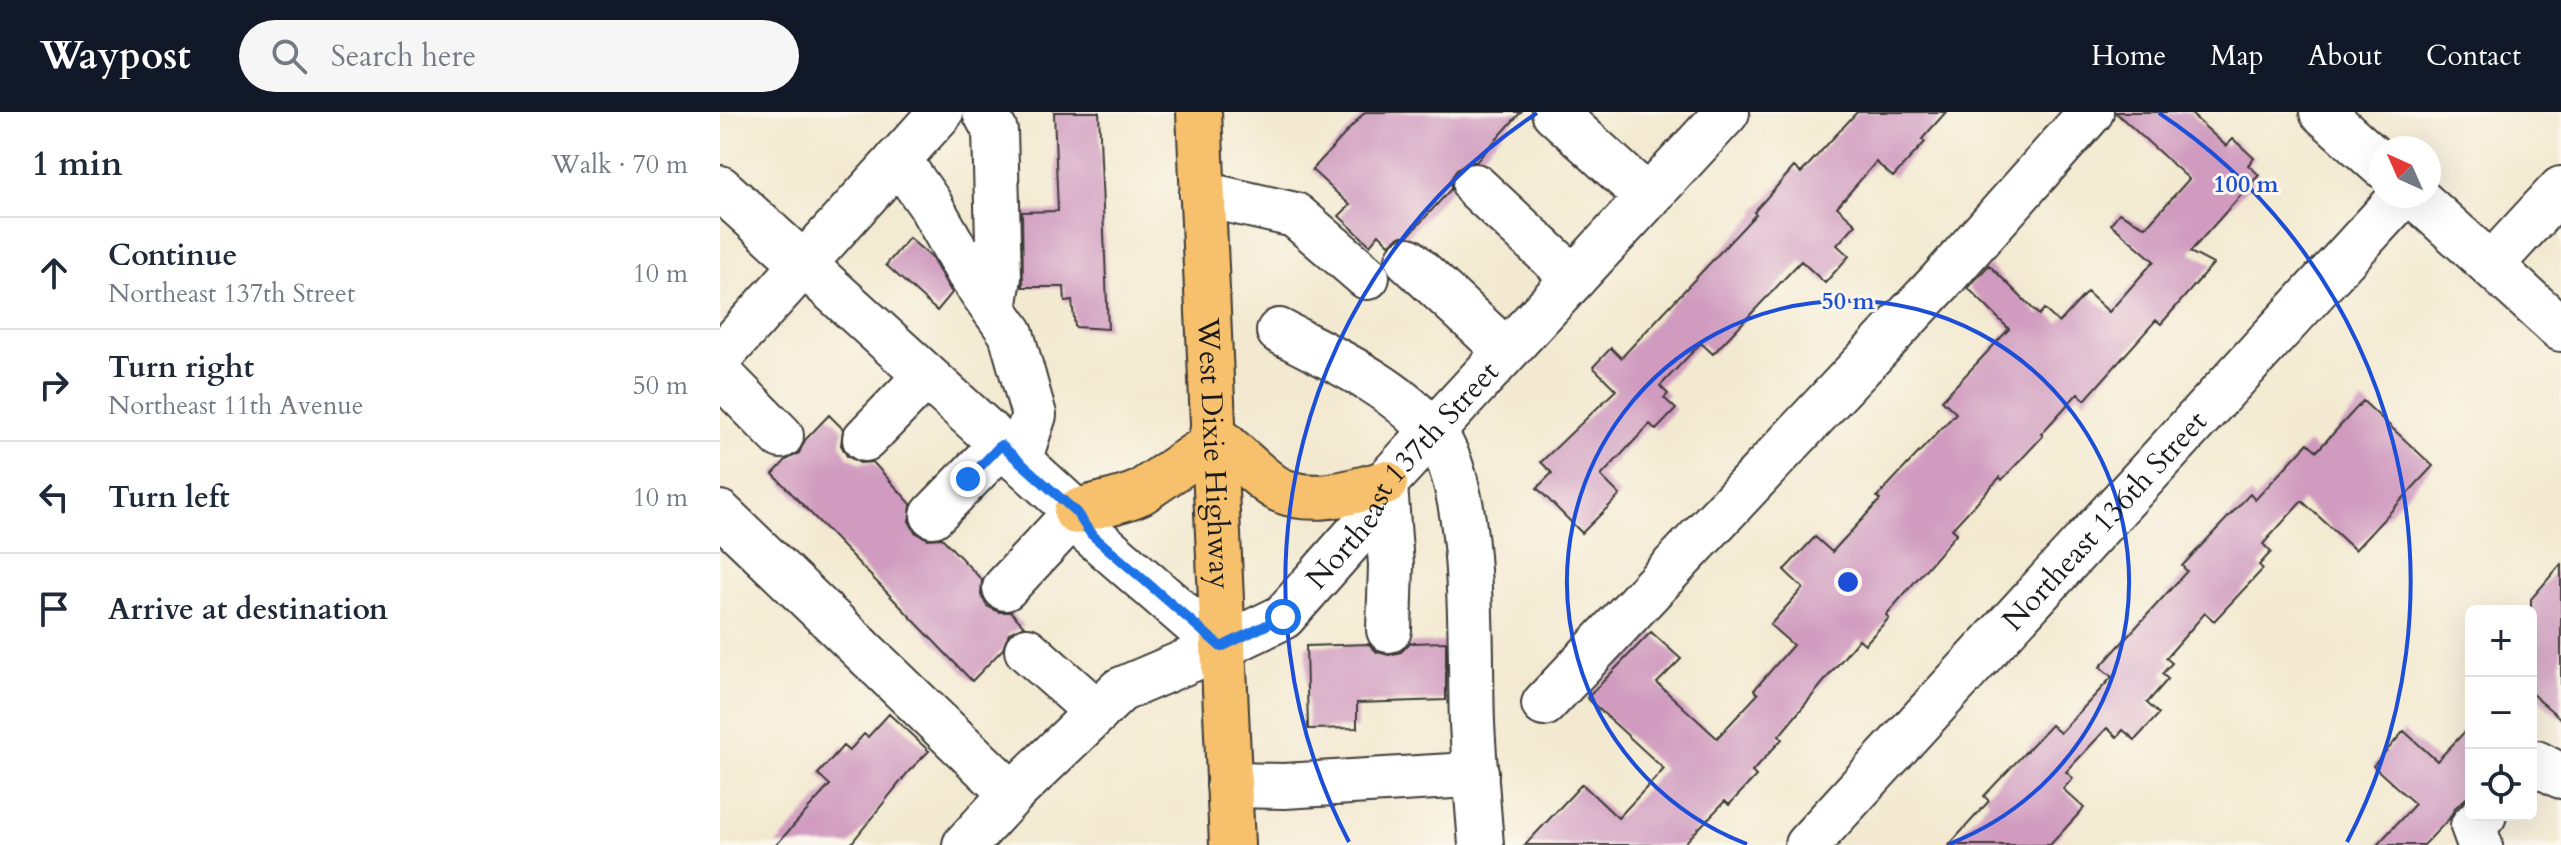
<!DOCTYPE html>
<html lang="en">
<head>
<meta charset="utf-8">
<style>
  :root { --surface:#fff; --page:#f6f6f7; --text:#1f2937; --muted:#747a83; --line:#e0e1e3; --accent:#111827 }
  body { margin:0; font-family:Cardo,serif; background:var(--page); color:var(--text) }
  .controls { position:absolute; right:24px; bottom:24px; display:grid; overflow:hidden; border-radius:12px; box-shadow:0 8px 32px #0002 }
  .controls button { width:72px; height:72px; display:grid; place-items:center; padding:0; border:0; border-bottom:2px solid var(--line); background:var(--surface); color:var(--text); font:40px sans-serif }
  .compass { position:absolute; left:1649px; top:24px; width:72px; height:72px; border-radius:50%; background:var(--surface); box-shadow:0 8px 32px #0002; rotate:315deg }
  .stop { position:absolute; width:24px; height:24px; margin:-18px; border:6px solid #1a73e8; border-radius:50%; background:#fff }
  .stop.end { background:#1a73e8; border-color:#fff; box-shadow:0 2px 8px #0008 }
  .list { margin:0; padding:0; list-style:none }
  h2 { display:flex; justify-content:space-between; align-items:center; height:104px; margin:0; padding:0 32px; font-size:34px }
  h2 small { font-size:26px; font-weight:400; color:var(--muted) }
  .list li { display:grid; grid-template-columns:52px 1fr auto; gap:24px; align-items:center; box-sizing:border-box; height:112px; padding:0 32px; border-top:2px solid var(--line) }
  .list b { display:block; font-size:30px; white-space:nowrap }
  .list p { margin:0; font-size:26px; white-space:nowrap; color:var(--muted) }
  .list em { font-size:26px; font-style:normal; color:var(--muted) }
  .icon { flex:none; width:44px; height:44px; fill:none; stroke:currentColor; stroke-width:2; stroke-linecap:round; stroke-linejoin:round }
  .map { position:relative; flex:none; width:1841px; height:733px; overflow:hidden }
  header { display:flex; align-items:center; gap:48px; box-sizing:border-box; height:112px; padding:0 40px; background:var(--accent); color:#fff }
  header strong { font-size:38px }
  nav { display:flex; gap:44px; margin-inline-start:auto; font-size:28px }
  .search { width:560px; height:72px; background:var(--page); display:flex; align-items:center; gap:20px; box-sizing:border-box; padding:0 28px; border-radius:44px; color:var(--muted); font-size:30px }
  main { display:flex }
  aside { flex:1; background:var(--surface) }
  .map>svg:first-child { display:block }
</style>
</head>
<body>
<header>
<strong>Waypost</strong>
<div class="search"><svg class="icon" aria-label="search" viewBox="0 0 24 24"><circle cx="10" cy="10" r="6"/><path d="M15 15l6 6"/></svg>Search here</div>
<nav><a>Home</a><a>Map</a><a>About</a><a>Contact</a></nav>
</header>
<main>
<aside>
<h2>1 min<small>Walk · 70 m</small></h2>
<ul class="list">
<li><svg class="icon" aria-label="ahead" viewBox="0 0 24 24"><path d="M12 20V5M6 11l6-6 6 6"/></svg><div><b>Continue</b><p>Northeast 137th Street</p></div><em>10 m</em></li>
<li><svg class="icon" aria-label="right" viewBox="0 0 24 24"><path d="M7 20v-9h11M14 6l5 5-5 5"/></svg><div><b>Turn right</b><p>Northeast 11th Avenue</p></div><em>50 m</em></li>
<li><svg class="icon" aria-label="left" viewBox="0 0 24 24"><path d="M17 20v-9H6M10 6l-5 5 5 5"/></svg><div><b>Turn left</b></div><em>10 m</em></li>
<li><svg class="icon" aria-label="arrive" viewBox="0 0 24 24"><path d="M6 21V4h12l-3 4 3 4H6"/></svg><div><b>Arrive at destination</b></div></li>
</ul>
</aside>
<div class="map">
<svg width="1841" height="733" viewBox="0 0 1841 733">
  <rect width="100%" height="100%" fill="#fbf7ec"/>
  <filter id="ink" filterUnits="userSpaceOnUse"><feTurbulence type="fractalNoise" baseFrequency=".0125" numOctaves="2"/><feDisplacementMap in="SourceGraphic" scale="16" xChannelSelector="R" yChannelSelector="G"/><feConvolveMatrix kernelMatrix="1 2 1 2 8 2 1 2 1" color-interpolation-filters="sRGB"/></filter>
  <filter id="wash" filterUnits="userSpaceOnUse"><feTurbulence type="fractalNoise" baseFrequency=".006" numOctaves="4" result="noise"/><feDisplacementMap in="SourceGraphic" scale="32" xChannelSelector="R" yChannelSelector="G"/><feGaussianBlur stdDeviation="1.8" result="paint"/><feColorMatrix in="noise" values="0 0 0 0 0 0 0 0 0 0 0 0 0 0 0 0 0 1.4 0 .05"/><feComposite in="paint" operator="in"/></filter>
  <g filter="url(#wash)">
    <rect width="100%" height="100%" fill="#f3e9d0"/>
    <g id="blocks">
      <!-- building -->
      <path fill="#d09bbf" d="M 334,0 L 379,0 L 388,217 L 355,215 L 352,189 L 345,190 L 344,175 L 303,175 L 302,100 L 338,99 Z
        M 645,0 L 801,0 L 756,50 L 747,50 L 736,58 L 731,68 L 731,77 L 688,124 L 680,124 L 669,132 L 659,122 L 650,133 L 619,104 L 630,93 L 592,58 Z
        M 1137,0 L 1226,0 L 1202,27 L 1205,30 L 1173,65 L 1156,50 L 1117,95 L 1136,112 L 1117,133 L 1129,144 L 1105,171 L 1081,149 L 993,242 L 981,231 L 940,274 L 948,282 L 944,286 L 956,297 L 936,318 L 930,312 L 881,364 L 900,383 L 862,421 L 817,376 L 832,361 L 821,350 L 896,278 L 873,255 L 891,236 L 901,246 L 1036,102 L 1034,100 L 1074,55 L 1081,61 Z
        M 1395,0 L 1469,0 L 1506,34 L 1513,27 L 1534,46 L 1528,53 L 1539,63 L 1470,140 L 1493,152 L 1441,212 L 1436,208 L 1365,288 L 1358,281 L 1321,322 L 1323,324 L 1282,368 L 1280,365 L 1232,417 L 1237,421 L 1166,503 L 1169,506 L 1145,532 L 1139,527 L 1059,624 L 1062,627 L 1032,660 L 1036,664 L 1009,693 L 1005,689 L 963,733 L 805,733 L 862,672 L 898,706 L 944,657 L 867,586 L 931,520 L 961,547 L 937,571 L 997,626 L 1038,582 L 1034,578 L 1073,533 L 1050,513 L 1083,476 L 1064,458 L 1095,425 L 1112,440 L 1160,388 L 1157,385 L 1236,301 L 1222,288 L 1289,217 L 1248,176 L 1269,153 L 1319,203 L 1324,197 L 1339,211 L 1367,180 L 1389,200 L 1434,149 L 1391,112 L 1399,101 L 1426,115 L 1469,67 Z
        M 189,126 L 211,145 L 232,181 L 217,199 L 166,153 Z
        M 1643,289 L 1713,354 L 1635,438 L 1582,389 L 1543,432 L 1551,440 L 1539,453 L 1543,457 L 1494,509 L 1485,501 L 1446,546 L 1452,551 L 1442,562 L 1448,567 L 1427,591 L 1439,602 L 1415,628 L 1403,618 L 1397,625 L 1387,616 L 1346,660 L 1353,666 L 1343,677 L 1364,696 L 1330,733 L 1229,733 L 1269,689 L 1264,684 L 1331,613 L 1340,621 L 1392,565 L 1380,555 L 1467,459 L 1462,454 L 1530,382 L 1535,388 L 1588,331 L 1597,339 Z
        M 109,303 L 123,317 L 121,333 L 127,344 L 140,351 L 153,350 L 191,392 L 189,409 L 195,420 L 208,427 L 222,426 L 262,468 L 261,483 L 267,494 L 279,500 L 291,500 L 304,514 L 289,521 L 283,537 L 252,569 L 53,362 L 66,348 L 79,341 L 85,328 Z
        M 1841,452 L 1841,607 L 1811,581 L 1811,487 Z
        M 726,530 L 726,588 L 637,591 L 637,616 L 588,617 L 586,534 L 649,532 L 657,540 L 669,543 L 681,540 L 690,531 Z
        M 169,602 L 209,639 L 189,659 L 130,733 L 56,733 L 110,673 L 98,662 L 123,634 L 129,639 L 144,622 L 148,625 Z
        M 1751,613 L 1751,682 L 1735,696 L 1729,707 L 1704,733 L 1657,733 L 1695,692 L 1653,654 L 1684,619 L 1717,649 Z"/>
    </g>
  </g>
  <g filter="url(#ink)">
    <use href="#blocks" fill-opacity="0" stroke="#3c3b37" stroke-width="2"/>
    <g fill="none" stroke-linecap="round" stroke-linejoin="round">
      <defs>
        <g id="minor">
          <path d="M 265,0 L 275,19 L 279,165 L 274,197"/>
          <path d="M 834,0 L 928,86"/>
          <path d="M 1602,0 L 1661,53"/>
          <path d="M 178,47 L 209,91 L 248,160 L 291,221 L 314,303 L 299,349"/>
          <path d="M 755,74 L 854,166"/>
          <path d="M 0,76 L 356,400 L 371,422 L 501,535"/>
          <path d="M 482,82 L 575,103 L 647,165"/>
          <path d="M 1695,84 L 1841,217"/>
          <path d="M 688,148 L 786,239"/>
          <path d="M 1771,153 L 1841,77"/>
          <path d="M 559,219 C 611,246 673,273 712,319 C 758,372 749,540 752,611 C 754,652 758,692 761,733"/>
          <path d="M 0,245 L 221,0"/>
          <path d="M 0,262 L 61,324"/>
          <path d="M 145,327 L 205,265"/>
          <path d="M 665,373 L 671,453 L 669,518"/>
          <path d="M 0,401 L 292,682"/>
          <path d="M 213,403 L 281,333"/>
          <path d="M 285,476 L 356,400"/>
          <path d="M 307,538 L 377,600"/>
          <path d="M 824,592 L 1220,170 L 1371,0"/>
          <path d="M 1811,655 L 1816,651 L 1841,664"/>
          <path d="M 509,673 L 564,674 L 732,664 L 756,660"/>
          <path id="s1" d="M 245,733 L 292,682 L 400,578 L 501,535 L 563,505 L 646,411 L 665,371 L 1007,0"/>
          <path id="s2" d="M 1087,733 L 1682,84"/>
          <path d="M 1760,733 L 1753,714 L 1764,703"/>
        </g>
        <g id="major">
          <path id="s3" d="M 479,0 L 512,733"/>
          <path d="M 492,321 C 508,334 544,371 560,378 C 593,393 632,380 665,371"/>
          <path d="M 356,400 C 377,392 401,390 421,380 L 493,331"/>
        </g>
      </defs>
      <!-- minor casing -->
      <use href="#minor" stroke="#3c3b37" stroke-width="48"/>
      <!-- major casing -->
      <use href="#major" stroke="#3c3b37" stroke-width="48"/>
      <!-- minor -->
      <use href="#minor" stroke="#fff" stroke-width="44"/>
      <!-- major -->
      <use href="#major" stroke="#f7c06c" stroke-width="44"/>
    </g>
  </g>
  <g fill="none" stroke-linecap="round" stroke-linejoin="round" filter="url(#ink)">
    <!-- route -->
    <path stroke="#1a73e8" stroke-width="10" d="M 248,367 L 281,333 L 356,400 L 371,422 L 501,535 L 563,505"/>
  </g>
  <!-- distance rings -->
  <g fill="none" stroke="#1d4ed8" stroke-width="4">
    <path d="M1027 732A281 281 0 1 1 1229 732"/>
    <path d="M629 730A563 563 0 0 1 817 1M1439 1A563 563 0 0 1 1627 730"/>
  </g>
  <g text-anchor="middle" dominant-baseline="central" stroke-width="6" stroke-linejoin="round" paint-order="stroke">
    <!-- street labels -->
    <g font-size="30" fill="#1c1c1c" stroke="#fbf7ec">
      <text stroke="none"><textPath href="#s3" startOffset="342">West Dixie Highway</textPath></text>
      <text stroke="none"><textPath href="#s1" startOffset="584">Northeast 137th Street</textPath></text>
      <text stroke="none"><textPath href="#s2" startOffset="440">Northeast 136th Street</textPath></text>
    </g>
  </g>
  <circle cx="1128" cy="470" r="12" fill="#1d4ed8" stroke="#fbf7ec" stroke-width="4"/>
  <g font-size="24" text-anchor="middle" font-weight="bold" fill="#1d4ed8" stroke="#fbf7ec" stroke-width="6" stroke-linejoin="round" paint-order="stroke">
    <text x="1526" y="80">100 m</text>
    <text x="1128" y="197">50 m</text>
  </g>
</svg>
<div class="controls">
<button>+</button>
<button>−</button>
<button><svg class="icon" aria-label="locate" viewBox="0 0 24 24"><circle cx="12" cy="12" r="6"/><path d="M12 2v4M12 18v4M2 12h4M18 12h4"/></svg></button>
</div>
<svg class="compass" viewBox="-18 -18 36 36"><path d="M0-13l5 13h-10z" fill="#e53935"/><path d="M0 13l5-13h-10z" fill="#747a83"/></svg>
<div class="stop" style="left:563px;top:505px"></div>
<div class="stop end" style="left:248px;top:367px"></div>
</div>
</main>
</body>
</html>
